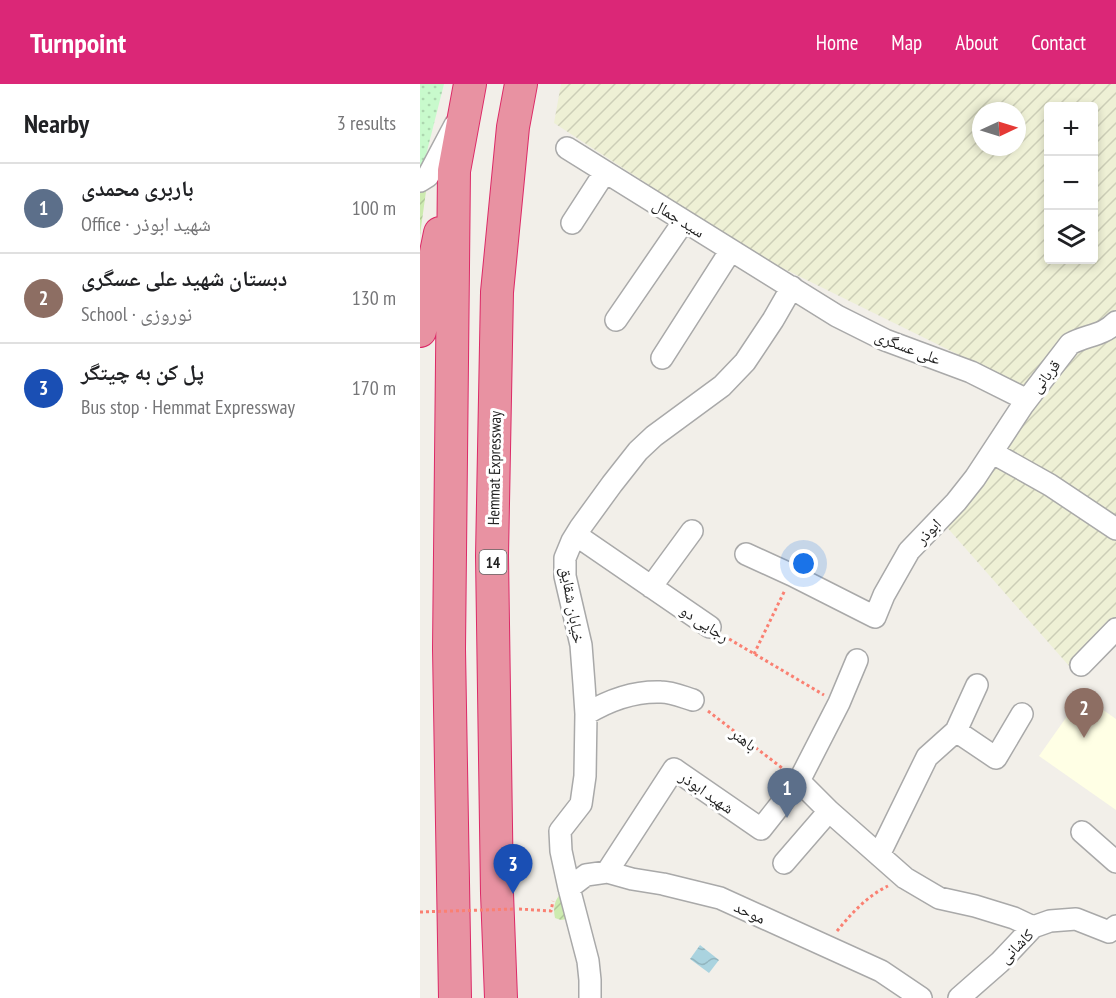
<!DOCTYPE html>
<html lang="en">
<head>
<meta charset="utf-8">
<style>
  :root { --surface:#fff; --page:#f6f6f6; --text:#202124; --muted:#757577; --line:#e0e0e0; --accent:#db2777 }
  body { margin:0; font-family:"PT Sans Narrow","Noto Naskh Arabic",sans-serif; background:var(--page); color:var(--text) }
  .controls { position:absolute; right:18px; top:18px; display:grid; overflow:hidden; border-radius:6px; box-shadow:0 3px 9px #0003 }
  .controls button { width:54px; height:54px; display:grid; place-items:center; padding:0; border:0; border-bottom:2px solid var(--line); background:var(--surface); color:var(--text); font:30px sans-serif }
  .compass { position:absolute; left:552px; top:18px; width:54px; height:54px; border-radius:50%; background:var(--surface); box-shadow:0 3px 9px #0003; rotate:86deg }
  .you { position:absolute; left:384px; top:480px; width:21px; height:21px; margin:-15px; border:4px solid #fff; border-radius:50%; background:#1a73e8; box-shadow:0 0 0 9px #1a73e833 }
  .badge { display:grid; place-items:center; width:39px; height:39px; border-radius:50%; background:var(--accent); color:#fff; font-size:20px; font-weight:700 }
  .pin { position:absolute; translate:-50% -50px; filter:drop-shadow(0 2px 3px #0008) }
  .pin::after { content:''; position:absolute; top:32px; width:21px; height:18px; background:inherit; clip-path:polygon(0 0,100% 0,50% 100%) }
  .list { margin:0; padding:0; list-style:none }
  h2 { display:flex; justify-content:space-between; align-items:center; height:78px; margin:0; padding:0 24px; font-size:26px }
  h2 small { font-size:20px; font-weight:400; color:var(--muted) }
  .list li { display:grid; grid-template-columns:39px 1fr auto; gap:18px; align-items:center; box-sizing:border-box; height:90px; padding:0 24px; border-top:2px solid var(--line) }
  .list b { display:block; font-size:22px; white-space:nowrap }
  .list p { margin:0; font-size:20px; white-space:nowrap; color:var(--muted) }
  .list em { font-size:20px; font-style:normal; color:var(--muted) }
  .icon { flex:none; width:33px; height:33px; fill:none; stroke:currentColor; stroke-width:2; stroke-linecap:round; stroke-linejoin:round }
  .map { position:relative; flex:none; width:696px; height:914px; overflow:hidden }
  header { display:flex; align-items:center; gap:36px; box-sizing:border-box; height:84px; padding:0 30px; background:var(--accent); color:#fff }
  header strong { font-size:28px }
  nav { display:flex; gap:33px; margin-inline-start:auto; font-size:21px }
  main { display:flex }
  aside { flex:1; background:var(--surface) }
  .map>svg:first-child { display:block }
</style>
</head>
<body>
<header>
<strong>Turnpoint</strong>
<nav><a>Home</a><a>Map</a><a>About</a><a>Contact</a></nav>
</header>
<main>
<aside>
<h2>Nearby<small>3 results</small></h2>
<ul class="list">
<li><span class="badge" style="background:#5c6f8a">1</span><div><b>باربری محمدی</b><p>Office · شهید ابوذر</p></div><em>100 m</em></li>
<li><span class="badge" style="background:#8d6e63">2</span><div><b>دبستان شهید علی عسگری</b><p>School · نوروزی</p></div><em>130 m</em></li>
<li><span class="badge" style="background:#1a4fb4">3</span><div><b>پل کن به چیتگر</b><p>Bus stop · Hemmat Expressway</p></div><em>170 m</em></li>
</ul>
</aside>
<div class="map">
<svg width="696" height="914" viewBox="0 0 696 914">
  <defs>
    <pattern id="farmland-furrows" width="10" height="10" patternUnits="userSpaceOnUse" patternTransform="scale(1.5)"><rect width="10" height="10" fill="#eef0d5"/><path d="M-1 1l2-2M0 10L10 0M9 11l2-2" fill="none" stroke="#ccceb7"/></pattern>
    <pattern id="park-dots" width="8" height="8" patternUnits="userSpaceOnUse" patternTransform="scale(1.5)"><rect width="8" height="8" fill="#c8facc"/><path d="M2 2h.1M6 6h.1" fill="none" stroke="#acd6af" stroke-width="1.8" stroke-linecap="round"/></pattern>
    <pattern id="garden-furrows" width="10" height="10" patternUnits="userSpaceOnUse" patternTransform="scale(1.5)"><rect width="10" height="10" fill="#cdebb0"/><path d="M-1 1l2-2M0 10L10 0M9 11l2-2" fill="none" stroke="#b0c997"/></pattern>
    <pattern id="water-waves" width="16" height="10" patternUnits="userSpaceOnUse" patternTransform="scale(1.5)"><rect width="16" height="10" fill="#aad3df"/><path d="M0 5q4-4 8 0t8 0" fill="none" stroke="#92b5bf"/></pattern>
  </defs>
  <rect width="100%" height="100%" fill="#f2efe9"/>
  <!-- education -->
  <path fill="#ffffe5" d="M 662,611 L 696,635 L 696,726 L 619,672 Z"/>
  <!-- farmland -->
  <path fill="url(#farmland-furrows)" fill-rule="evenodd" d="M 141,0 L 696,0 L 696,546 L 650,583 L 517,432 L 604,303 L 336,171 L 134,39 ZM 628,22 L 674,22 L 674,176 L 628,176 ZM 561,27 L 597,27 L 597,63 L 561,63 Z"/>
  <!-- park -->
  <path fill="url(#park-dots)" d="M 0,0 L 24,0 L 3,83 L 0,82 Z"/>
  <!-- garden -->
  <path fill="url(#garden-furrows)" d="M 7,100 L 0,151 L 0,102 Z
    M 142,809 L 152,834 L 141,836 L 135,834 C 133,825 134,815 142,809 Z"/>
  <!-- water -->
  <path fill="url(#water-waves)" d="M 280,861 L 299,876 L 289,889 L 270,875 Z"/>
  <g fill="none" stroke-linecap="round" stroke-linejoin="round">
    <defs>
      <path id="minor" d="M 147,64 L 417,232 L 465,256 L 551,288 L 607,316
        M 0,97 L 8,92 L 35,41
        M 152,139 L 185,88
        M 196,236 L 264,137
        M 242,274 L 311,166
        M 573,369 L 630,401 L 696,445
        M 156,451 L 290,543
        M 326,470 L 372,491 L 455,533 L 464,511 L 489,467 L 536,418 L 555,394 L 603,321 L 650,260 C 666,251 683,252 696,238
        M 231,503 L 272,447
        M 661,581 L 696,545
        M 166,630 C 189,616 214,607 241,608 C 252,608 263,613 273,616
        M 536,647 L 576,674 L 602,630
        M 379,697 L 409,727 L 485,794 L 519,814 L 555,822 L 594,834 L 613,843
        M 662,748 L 696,778
        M 459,771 L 507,673 L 536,647 L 557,601
        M 364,779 L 409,727
        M 187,788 L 254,685 L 341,745 L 379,697 L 419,619 L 437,576
        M 149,804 L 166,791 L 187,788 L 212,795 L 243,800 L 300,814 L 461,887 L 501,914
        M 170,914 L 170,896 L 168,877 L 149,804 L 141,767 L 140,747 L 161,720 L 165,692 L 166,630 L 164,600 L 161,561 L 145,492 L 145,474 L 152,457 L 160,444 L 192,400 L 218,367 L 234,352 L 302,302 L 325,278 L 353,236 L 372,203
        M 539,914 L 580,878 L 613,843 L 630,837 L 656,835 L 689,848 L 696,842"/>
      <path id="highway" d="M 0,247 L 20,149
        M 35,914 L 29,565 L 34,87 L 50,0
        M 81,914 L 77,809 L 72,472 L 77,208 L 93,43 L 101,0"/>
    </defs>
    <!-- minor casing -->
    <use href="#minor" stroke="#a9a9a9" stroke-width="24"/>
    <!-- highway casing -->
    <use href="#highway" stroke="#dc2a67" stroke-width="34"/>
    <!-- path -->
    <path stroke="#fa8072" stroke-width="3" stroke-dasharray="3 3" stroke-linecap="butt" d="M 304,552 L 404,611
      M 334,570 L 365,506
      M 288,627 L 366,687
      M 99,825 L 131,827 L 133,817
      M 417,847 C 432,829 447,812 468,802"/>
    <!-- minor -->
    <use href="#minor" stroke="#fff" stroke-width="21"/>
    <!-- highway -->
    <use href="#highway" stroke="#e892a2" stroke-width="32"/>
    <!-- path-bridge -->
    <path stroke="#fa8072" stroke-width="3" stroke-dasharray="3 3" stroke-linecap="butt" d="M 0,828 L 95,825"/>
  </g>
  <g text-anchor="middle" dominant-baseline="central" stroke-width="6" stroke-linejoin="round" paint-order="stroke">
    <!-- shield labels -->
    <rect fill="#fff" stroke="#646464" stroke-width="1.5" x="59.5" y="466" width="27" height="24" rx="4.5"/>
    <g font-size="15" font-weight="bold" fill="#222">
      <text x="73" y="478">14</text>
    </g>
    <!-- street labels -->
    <g font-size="16" fill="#222" stroke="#fff">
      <text transform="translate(259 134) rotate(32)">سید جمال</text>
      <text transform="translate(488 263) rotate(21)">علی عسگری</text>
      <text transform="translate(625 292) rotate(-52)">قربانی</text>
      <text transform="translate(74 384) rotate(-89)">Hemmat Expressway</text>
      <text transform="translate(508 447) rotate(-46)">ابوذر</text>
      <text transform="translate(153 521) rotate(80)">خیابان شقایق</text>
      <text transform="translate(285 539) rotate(33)">رجایی دو</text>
      <text transform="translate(324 655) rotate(37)">باهنر</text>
      <text transform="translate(287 708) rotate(35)">شهید ابوذر</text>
      <text transform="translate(330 828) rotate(25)">موحد</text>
      <text transform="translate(596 862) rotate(-45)">کاشانی</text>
    </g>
  </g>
</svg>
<div class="controls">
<button>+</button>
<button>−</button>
<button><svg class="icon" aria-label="layers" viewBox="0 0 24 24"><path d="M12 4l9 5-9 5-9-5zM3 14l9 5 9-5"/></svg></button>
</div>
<svg class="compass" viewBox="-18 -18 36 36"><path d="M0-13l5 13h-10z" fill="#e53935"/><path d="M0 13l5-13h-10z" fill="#757577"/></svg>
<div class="you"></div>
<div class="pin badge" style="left:367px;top:734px;background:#5c6f8a">1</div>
<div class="pin badge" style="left:664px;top:654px;background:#8d6e63">2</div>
<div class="pin badge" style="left:93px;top:810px;background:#1a4fb4">3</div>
</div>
</main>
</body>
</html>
